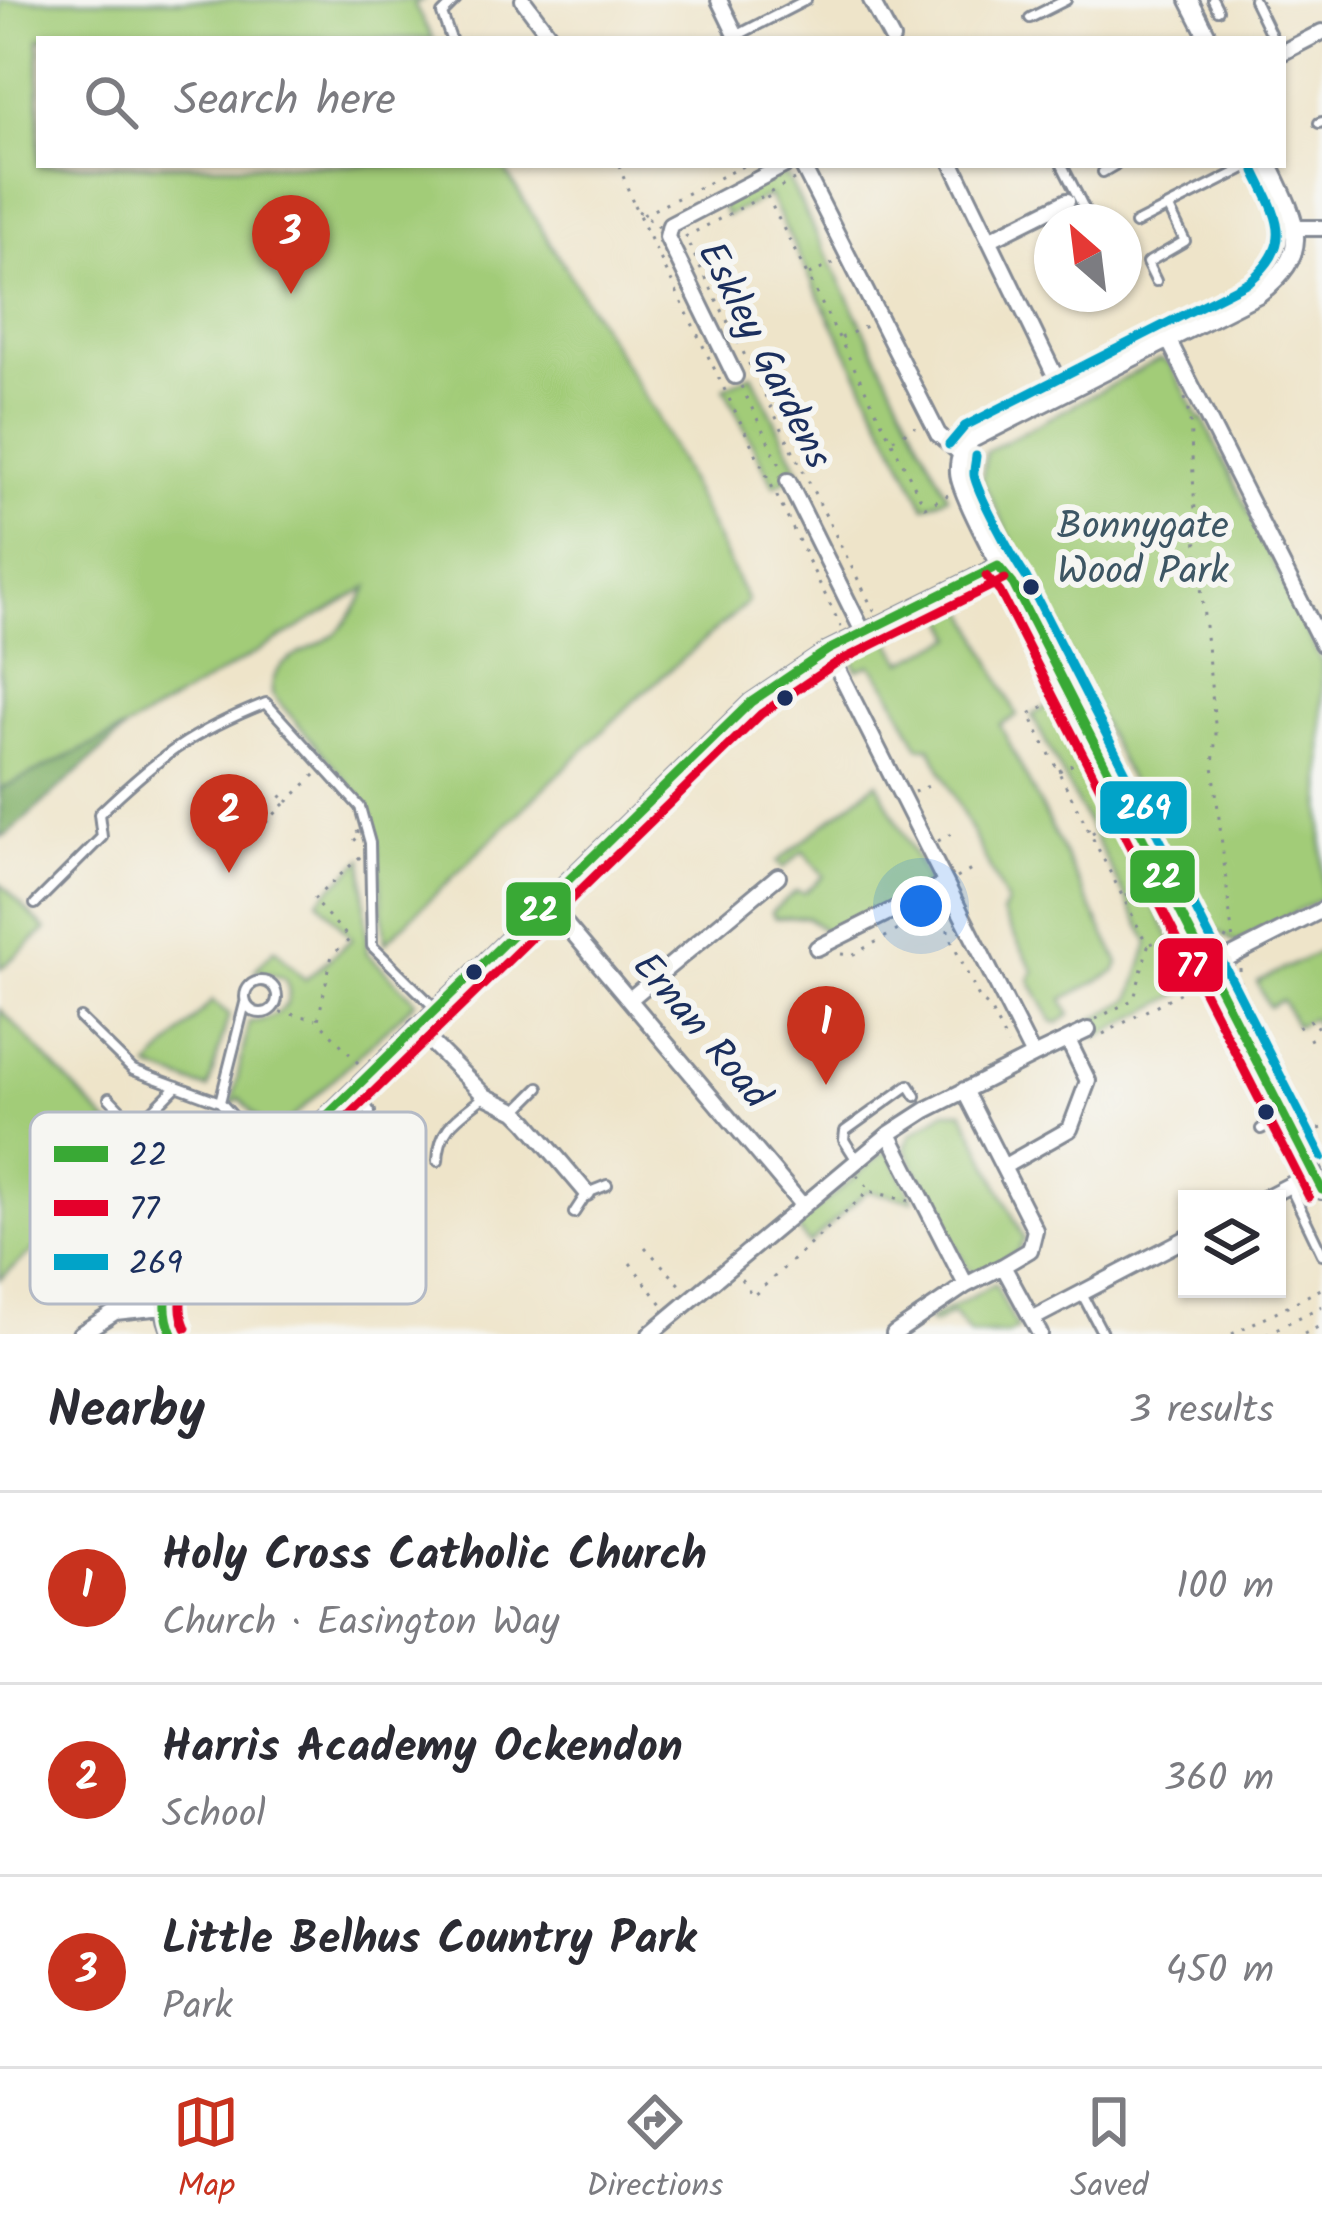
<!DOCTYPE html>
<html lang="en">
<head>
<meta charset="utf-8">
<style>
  :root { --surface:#fff; --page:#f2f2f3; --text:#2b2b33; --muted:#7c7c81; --line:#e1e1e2; --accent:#c8321e }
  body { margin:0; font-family:Kalam,sans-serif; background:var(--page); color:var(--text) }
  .controls { position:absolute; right:36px; bottom:36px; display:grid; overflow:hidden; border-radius:0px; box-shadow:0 3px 9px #0004 }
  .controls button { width:108px; height:108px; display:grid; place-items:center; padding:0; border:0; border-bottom:3px solid var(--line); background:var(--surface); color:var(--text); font:60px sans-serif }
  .compass { position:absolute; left:1034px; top:204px; width:108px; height:108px; border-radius:50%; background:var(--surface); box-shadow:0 3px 9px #0004; rotate:332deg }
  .you { position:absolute; left:921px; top:906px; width:42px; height:42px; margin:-30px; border:9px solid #fff; border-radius:50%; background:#1a73e8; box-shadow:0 0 0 18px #1a73e833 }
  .badge { display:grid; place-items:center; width:78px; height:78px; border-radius:50%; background:var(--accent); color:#fff; font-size:39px; font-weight:700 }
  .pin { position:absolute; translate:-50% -99px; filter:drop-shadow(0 3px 6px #0008) }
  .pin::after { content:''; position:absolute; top:63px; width:42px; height:36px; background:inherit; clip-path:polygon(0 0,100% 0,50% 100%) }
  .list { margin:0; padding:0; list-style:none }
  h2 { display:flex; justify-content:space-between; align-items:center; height:156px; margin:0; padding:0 48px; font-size:51px }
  h2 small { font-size:39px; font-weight:400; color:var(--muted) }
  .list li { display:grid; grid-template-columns:78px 1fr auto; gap:36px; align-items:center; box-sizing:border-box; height:192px; padding:0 48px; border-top:3px solid var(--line) }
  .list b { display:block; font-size:45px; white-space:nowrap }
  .list p { margin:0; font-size:39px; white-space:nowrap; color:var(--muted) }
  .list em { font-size:39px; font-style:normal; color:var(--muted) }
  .icon { flex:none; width:66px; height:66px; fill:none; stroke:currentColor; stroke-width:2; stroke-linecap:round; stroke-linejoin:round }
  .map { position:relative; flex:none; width:1322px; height:1334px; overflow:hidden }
  .search { position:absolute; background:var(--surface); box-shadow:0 3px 9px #0004; left:36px; right:36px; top:36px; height:132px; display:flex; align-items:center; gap:30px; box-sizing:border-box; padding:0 42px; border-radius:0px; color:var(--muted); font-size:45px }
  .sheet { height:732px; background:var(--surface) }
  nav { display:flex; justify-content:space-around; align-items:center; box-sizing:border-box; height:168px; border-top:3px solid var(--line); background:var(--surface); font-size:33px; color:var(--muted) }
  nav a { display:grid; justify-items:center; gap:6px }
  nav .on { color:var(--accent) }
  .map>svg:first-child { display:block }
</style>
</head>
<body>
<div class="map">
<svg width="1322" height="1334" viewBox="0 0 1322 1334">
  <rect width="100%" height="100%" fill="#f6f6f2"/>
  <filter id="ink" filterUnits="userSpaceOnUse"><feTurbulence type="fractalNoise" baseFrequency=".00833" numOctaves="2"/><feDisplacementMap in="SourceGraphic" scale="24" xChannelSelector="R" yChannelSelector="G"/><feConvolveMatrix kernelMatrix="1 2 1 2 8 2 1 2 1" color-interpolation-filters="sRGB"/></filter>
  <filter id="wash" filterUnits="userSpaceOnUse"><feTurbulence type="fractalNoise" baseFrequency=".004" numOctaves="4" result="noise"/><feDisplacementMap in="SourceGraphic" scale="48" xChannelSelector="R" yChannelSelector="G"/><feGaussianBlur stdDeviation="2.7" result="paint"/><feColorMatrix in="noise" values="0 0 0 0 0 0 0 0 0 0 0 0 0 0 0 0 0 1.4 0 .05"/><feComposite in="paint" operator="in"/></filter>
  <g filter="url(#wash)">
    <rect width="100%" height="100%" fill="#eee4c9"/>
    <!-- green -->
    <path fill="#a2cc78" stroke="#5e7e6b" stroke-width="3" d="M 0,0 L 423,0 L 414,5 L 433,39 L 39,39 L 39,165 L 502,165 L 656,415 L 748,602 L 636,699 L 385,943 L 377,835 L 357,793 L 272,694 C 269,656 312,653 336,633 C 348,622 361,601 368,587 L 126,729 L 0,789 Z
      M 779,173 L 788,178 L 948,496 L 925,507 L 769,196 L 726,216 L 720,203 Z
      M 1160,359 L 1170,364 L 1200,420 L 1203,419 L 1322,663 L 1322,898 L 1236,943 L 1198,918 L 982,480 L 986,452 Z
      M 752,374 L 800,472 L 774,486 L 724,388 Z
      M 966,608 L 1017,716 L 1000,725 L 1119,963 L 1115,972 L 1063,999 L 1070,1015 L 1058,1023 L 1052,1021 L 1030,980 L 1034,971 L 1002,914 L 1007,903 L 930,747 L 919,747 L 889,689 L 871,665 L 857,670 L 852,657 L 888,637 L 903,662 L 955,637 L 946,618 Z
      M 1051,704 L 1195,986 L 1096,1038 L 1089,1022 L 1131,999 L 1149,943 L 1032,715 Z
      M 877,782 L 929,883 L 915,891 L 912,897 L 832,937 L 807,917 L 775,918 L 771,912 L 796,891 L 804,893 L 824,876 L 803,851 L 783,868 L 777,862 Z
      M 363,859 L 367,953 L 416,1001 L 273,1136 L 240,1098 L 232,1104 L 249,1022 C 273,1021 300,1005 284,978 L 255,970 L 275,949 L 305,980 L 352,939 L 318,900 Z
      M 0,883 L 46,930 L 0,969 Z
      M 1322,951 L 1322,1030 L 1320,1031 L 1313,1018 L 1296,1026 L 1282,1000 L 1269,1007 L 1257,982 Z
      M 212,1001 L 229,1014 L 208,1089 L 149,1068 Z
      M 0,1009 L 141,1158 L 0,1279 Z
      M 946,1111 L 963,1111 L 1024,1239 L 1018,1251 L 978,1274 L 967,1268 L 905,1148 L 911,1134 Z
      M 890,1152 L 913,1200 L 867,1191 L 809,1244 L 796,1227 L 881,1154 Z
      M 995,1284 L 1017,1329 L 1008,1334 L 970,1334 L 953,1313 L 934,1324 L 928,1321 Z"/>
    <!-- forest -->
    <path fill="#81b068" stroke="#4e7063" stroke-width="3" d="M 126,729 L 8,834 L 0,837 L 0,789 Z"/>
  </g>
  <g filter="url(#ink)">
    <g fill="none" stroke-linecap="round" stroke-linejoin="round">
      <defs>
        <path id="service" d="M 1213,0 L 1218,10
          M 1254,0 L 1273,39
          M 1030,18 L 1066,0
          M 738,35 L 806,0
          M 451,39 L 442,14 L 456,0
          M 1319,123 L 1322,122
          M 1062,165 L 1091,222
          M 1103,172 L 1115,165
          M 1135,224 L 1251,165
          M 1156,281 L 1147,263 L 1185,241 L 1169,208
          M 35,904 L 102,837 L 99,814 C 157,758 190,733 266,703 L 360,807 L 370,843 L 372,946 L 435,1008
          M245 997a16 16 0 1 1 32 0a16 16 0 1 1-32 0Z
          M 245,1003 L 220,1102 L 277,1164
          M 80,1018 L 133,1070 L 220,1102
          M 109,1098 L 133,1123 L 142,1121 L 177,1086
          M 517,1110 L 539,1088
          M 1261,1129 L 1283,1118
          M 291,1151 L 308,1165 L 329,1170 C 352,1151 367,1142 370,1112 L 354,1088
          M 856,1159 L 844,1140 L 845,1131 L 909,1085 L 916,1096
          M 438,1161 C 439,1126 459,1117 485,1096
          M 1289,1185 L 1322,1254
          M 574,1213 L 587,1193 L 607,1185
          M 1082,1294 L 1103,1334"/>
        <path id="minor" d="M 523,0 L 552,39
          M 719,0 L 738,39
          M 871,0 L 892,39
          M 1283,52 L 1322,32
          M 802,165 L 938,434 L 961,454
          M 953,165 L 1062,390
          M 1296,228 L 1322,228
          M 989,240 L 1067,201
          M 1168,339 L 1322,644
          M 735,376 L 667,237 L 670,225 L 785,165
          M 788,481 L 863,632
          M 828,650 L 1033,1056 L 1088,1030
          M 547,902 L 802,1205
          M 817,948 L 945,884
          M 1208,968 L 1322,910
          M 630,999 L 778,876
          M 416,1027 L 485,1096 L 516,1111 L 527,1122 L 587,1193
          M 964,1090 L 1035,1230 L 1030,1250 L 1003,1266 L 1040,1334
          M 889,1134 L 966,1285
          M 1003,1167 L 1070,1129 L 1088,1081 L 1068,1040
          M 1263,1199 L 1313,1173
          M 1032,1319 L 1187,1238
          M 80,1334 L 115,1312 L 163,1307
          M 172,1334 C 156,1306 168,1279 185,1254 L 751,702 L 828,650 L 998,566
          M 650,1334 L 889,1134 L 926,1110 L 1033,1056
          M 894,1334 L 966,1285 L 1003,1266"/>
        <path id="tertiary" d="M 1189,0 L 1209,39
          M 1269,165 C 1295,221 1316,250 1258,294 L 972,439 C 963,450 958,458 959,473 C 959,489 1002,572 1013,584 L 1322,1190"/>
      </defs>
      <!-- service casing -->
      <use href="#service" stroke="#848a94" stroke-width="14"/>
      <!-- minor casing -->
      <use href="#minor" stroke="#848a94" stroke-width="20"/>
      <!-- tertiary casing -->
      <use href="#tertiary" stroke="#848a94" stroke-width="22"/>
      <!-- path -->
      <path stroke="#848a94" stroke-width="3" stroke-dasharray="3 9" stroke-linecap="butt" d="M 619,165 L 633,203
        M 794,180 L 685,237 L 874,611
        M 767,196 L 925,507 L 948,495
        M 634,205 L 841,627
        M 638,211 L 659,227
        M 643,215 L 745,165
        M 809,275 L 836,262
        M 841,338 L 868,325
        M 741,386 L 782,469
        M 1185,398 L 1190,420 L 1197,547 L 1216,734 L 1213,765 L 1233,942
        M 893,439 L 916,427
        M 1054,701 L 1029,714 L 1148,946 L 1134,999 L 1096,1019
        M 1059,771 L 1084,759
        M 914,792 L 931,785
        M 287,802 L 317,773
        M 257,831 L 287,802 L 279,794
        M 359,831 L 352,836 L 360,845
        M 1092,833 L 1115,820
        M 938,841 L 955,832
        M 957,878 L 973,869
        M 1125,896 L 1148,885
        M 1204,925 L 1231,942
        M 1151,944 L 1175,932
        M 841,954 L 852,955 L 937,909 L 948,921 L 948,934 L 980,1000 L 989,1007 L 1008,1045
        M 1240,968 L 1242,1001
        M 280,1012 L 316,1019
        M 1298,1027 L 1313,1019 L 1322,1037
        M 1103,1034 L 1196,984 L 1200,985
        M 1309,1040 L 1319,1035
        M 358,1063 L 318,1020 L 332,955 L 350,939 L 313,900 L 361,856
        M 1308,1134 L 1322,1128
        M 857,1175 L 871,1191
        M 645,1247 L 685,1290
        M 630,1263 L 662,1304
        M 741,1279 L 753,1296 L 869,1191 L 909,1201
        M 122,1296 L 171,1249
        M 1232,1334 L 1321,1289
        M 1266,1334 L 1322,1306
        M 1304,1334 L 1322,1325"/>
      <!-- service -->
      <use href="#service" stroke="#fff" stroke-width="8"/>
      <!-- minor -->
      <use href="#minor" stroke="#fff" stroke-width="14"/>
      <!-- tertiary -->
      <use href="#tertiary" stroke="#fff" stroke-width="16"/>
      <defs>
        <path id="bus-1" d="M 998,566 L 1013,584 L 1322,1190
          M 172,1334 C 159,1304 168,1280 185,1254 L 751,702 L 828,650 L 998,566"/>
        <path id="bus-2" d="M 986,576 L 1000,592 L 1309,1197
          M 186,1328 C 175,1304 183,1285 197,1264 L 761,714 L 836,663 L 1005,579"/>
        <path id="bus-3" d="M 949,445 L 965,426 L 1250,281 C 1295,242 1278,219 1255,171
          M 976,456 C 976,459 973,473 974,475 C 977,493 1015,562 1026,577 L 1322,1157"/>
      </defs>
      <!-- bus-1 casing -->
      <use href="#bus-1" stroke="#f6f6f2" stroke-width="18"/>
      <!-- bus-2 casing -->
      <use href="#bus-2" stroke="#f6f6f2" stroke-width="18"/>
      <!-- bus-3 casing -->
      <use href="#bus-3" stroke="#f6f6f2" stroke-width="18"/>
      <!-- bus-1 -->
      <use href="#bus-1" stroke="#39a935" stroke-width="9"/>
      <!-- bus-2 -->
      <use href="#bus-2" stroke="#e4002b" stroke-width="9"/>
      <!-- bus-3 -->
      <use href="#bus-3" stroke="#01a3c8" stroke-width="9"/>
    </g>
  </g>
  <!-- markers -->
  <g fill="#1b2f5e" stroke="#f6f6f2" stroke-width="4.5">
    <circle cx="1031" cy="587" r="10"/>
    <circle cx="785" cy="698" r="10"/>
    <circle cx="474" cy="972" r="10"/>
    <circle cx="1266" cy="1112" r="10"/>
  </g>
  <g text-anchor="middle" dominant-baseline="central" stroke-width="12" stroke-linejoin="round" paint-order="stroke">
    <!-- street labels -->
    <g font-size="39" fill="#1b2f5e" stroke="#f6f6f2">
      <text transform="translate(763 356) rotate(63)">Eskley Gardens</text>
      <text transform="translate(700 1032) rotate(50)">Ernan Road</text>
    </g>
    <!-- park labels -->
    <g font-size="39" fill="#3d5664" stroke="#f6f6f2">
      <text x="1143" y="528">Bonnygate<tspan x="1143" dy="45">Wood Park</tspan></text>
    </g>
  </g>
  <!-- legend -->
  <rect x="30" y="1112" width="396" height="192" rx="18" fill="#f6f6f2" stroke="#b4bac6" stroke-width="3"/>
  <rect x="54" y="1146" width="54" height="16" fill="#39a935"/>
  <rect x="54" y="1200" width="54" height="16" fill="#e4002b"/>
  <rect x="54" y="1254" width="54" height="16" fill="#01a3c8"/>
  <g font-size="33" fill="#1b2f5e">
    <text x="129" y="1166">22</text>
    <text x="129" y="1220">77</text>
    <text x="129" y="1274">269</text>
  </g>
  <g stroke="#f6f6f2" stroke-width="4.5">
    <rect x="1098" y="779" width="91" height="57" rx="12" fill="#01a3c8"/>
    <rect x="1128" y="848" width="69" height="57" rx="12" fill="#39a935"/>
    <rect x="504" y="880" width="69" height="58" rx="12" fill="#39a935"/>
    <rect x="1156" y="936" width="69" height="58" rx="12" fill="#e4002b"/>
  </g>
  <g font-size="33" text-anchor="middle" font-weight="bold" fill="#fff">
    <text x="1144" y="819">269</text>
    <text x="1162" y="888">22</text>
    <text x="539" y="921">22</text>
    <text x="1191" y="977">77</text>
  </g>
</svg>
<div class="controls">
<button><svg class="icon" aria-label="layers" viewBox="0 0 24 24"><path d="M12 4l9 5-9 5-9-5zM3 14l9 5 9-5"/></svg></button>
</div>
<svg class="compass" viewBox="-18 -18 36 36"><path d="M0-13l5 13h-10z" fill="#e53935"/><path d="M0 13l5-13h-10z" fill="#7c7c81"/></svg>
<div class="you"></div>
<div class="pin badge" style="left:826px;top:1085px">1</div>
<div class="pin badge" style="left:229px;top:873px">2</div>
<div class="pin badge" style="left:291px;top:294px">3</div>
<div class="search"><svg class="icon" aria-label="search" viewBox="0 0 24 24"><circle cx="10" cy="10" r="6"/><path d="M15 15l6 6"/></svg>Search here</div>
</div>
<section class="sheet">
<h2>Nearby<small>3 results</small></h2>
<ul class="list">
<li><span class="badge">1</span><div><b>Holy Cross Catholic Church</b><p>Church · Easington Way</p></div><em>100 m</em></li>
<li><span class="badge">2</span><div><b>Harris Academy Ockendon</b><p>School</p></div><em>360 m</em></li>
<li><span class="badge">3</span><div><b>Little Belhus Country Park</b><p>Park</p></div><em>450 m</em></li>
</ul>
</section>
<nav>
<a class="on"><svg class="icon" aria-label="map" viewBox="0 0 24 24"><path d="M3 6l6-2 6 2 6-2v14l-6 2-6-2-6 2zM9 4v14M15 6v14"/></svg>Map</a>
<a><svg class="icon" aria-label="directions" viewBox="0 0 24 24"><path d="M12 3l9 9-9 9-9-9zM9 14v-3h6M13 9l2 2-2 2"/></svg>Directions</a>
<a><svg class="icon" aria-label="saved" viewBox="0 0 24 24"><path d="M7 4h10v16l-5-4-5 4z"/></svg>Saved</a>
</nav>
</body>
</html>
